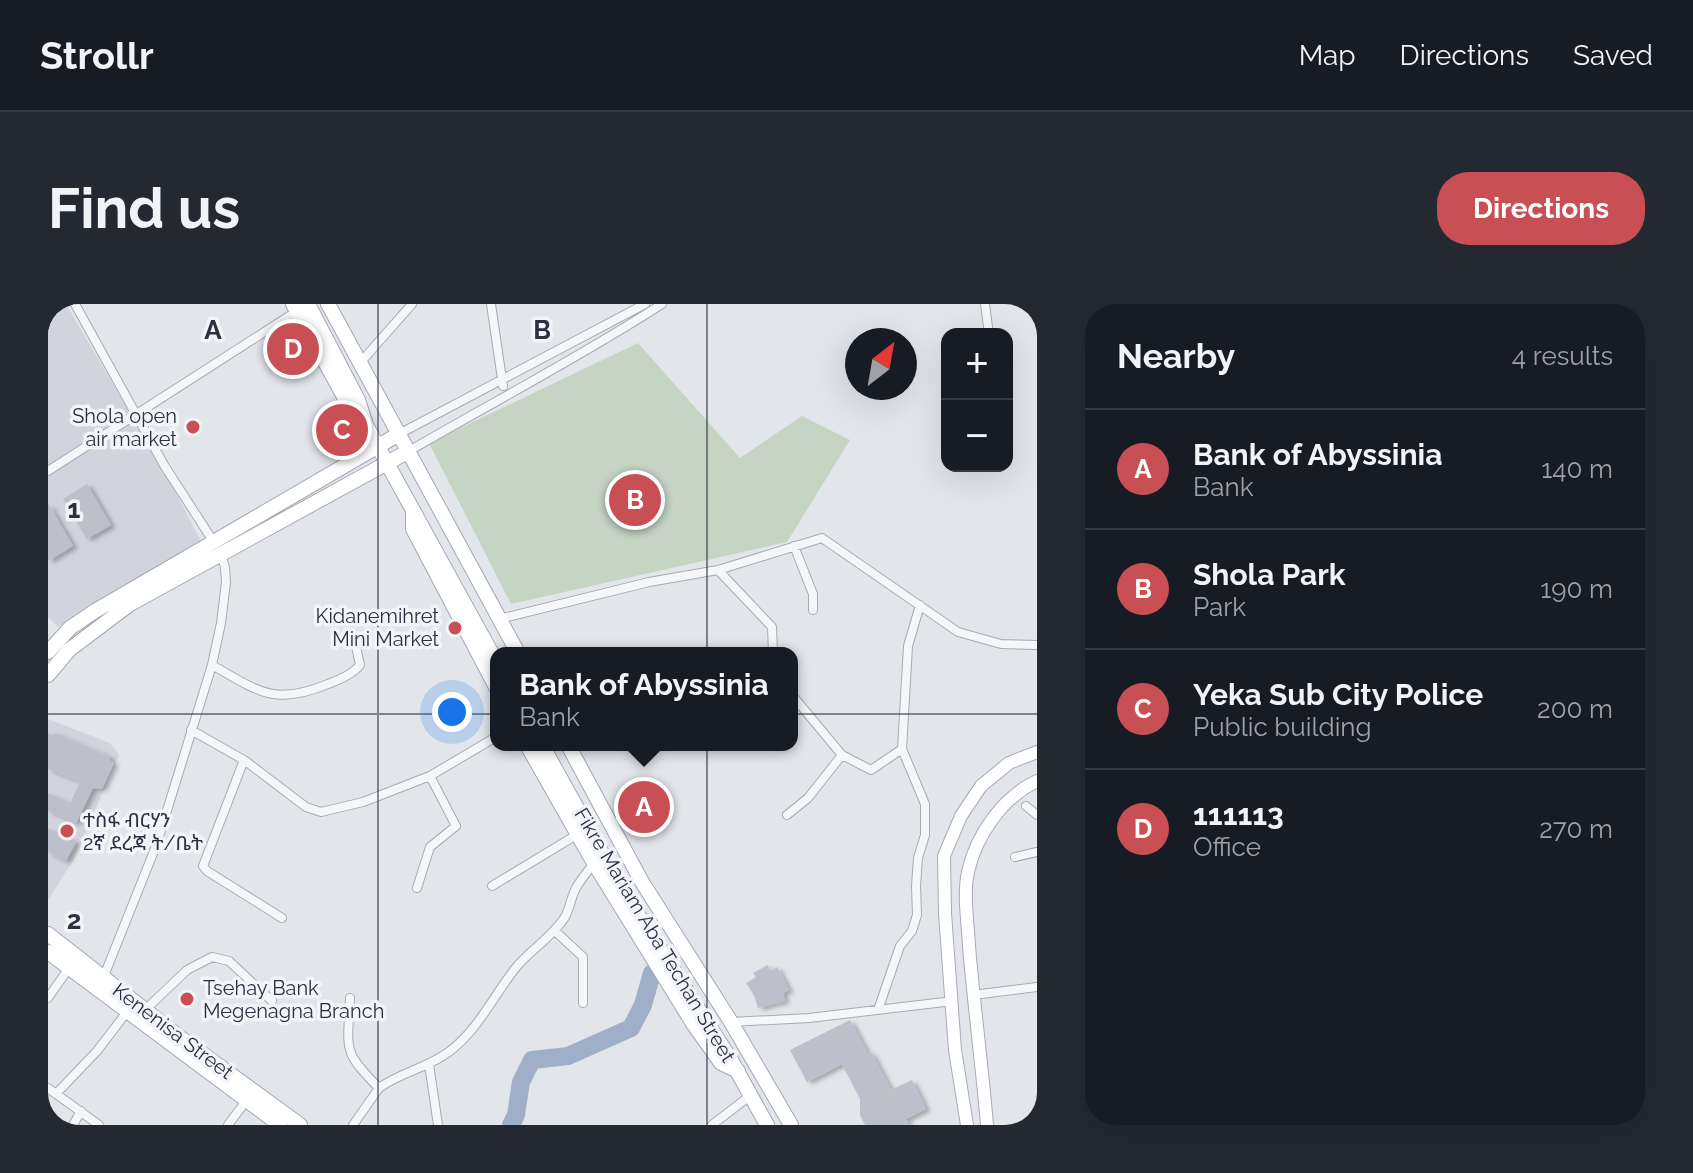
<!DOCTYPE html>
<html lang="en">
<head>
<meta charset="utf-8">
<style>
  :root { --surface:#171b24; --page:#242831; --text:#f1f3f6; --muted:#9ea1a6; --line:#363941; --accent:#c84f54 }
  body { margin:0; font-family:Raleway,"Noto Sans Ethiopic",sans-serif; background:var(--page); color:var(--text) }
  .controls { position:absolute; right:24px; top:24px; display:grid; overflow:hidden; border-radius:16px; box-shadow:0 8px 32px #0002 }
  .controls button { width:72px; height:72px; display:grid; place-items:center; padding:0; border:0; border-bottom:2px solid var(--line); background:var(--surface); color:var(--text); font:40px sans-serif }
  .compass { position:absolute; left:797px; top:24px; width:72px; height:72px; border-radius:50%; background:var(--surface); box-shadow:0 8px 32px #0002; rotate:31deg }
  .you { position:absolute; left:404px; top:408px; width:28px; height:28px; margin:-20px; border:6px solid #fff; border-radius:50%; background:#1a73e8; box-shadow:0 0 0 12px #1a73e833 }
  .badge { display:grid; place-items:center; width:52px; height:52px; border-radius:50%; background:var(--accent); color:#fff; font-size:26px; font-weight:700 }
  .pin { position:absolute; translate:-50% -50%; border:4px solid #fff; box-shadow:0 2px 8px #0006 }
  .popup { position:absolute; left:442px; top:343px; width:308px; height:104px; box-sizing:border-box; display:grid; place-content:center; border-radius:16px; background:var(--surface); filter:drop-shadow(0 2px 6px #0005); font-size:26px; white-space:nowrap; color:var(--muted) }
  .popup b { font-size:30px; color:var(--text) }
  .popup::after { content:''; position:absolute; left:50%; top:100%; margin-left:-16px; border:16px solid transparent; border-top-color:var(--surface) }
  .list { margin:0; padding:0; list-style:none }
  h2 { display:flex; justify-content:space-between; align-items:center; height:104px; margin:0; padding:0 32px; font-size:34px }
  h2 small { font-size:26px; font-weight:400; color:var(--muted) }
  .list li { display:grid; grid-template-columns:52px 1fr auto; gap:24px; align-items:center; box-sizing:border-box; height:120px; padding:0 32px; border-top:2px solid var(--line) }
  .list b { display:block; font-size:30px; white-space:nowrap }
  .list p { margin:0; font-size:26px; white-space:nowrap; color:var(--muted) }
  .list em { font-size:26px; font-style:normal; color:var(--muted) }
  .map { position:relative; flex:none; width:989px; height:821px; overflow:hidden; border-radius:32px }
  header { display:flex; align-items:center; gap:48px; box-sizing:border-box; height:112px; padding:0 40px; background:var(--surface); border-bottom:2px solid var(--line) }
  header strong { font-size:38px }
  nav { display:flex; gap:44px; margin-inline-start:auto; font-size:28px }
  .intro { display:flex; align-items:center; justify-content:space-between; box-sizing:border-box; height:192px; padding:0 48px }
  h1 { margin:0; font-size:56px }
  .button { padding:20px 36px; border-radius:32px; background:var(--accent); color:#fff; font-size:28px; font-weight:700 }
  main { display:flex; gap:48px; padding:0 48px }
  aside { flex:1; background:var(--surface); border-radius:32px; box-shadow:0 8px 32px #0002 }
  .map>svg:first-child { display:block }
</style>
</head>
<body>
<header>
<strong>Strollr</strong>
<nav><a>Map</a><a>Directions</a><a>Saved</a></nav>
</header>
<div class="intro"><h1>Find us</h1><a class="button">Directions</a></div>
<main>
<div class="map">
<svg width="989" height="821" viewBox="0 0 989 821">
  <defs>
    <filter id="shadow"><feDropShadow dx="4.5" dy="2.5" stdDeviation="2" flood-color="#0004"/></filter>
  </defs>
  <rect width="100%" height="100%" fill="#e2e5ea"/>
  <!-- built -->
  <path fill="#d1d4dc" d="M 0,0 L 18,0 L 121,176 L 157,245 L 83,279 L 10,323 L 0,313 Z
    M 0,415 L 62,439 L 71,451 L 25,557 L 0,596 Z"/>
  <!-- green -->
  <path fill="#c6d4c4" d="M 590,39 L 692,154 L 754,112 L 802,136 L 739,238 L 463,300 L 381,139 Z"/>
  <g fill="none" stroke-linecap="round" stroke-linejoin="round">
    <!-- river -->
    <path stroke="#a0afc8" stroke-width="18" d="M 463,821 L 468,811 L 473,778 L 484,756 L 520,752 L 583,724 L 595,701 L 604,669"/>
  </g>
  <!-- building -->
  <path fill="#bdc0ca" filter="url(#shadow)" d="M 39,180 L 63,221 L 39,235 L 15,195 Z
    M 0,199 L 25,242 L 0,257 Z
    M 0,429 L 6,432 L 7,429 L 62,453 L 61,456 L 66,459 L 54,485 L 45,484 L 28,519 L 0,507 L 0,489 L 22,500 L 32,478 L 0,465 Z
    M 0,524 L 28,538 L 18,557 L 0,548 Z
    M 720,661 L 722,667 L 729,663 L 741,686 L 735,689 L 737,697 L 710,704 L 706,691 L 698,679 L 708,673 L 705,669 Z
    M 802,716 L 820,750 L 823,748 L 843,786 L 864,776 L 878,805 L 858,815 L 861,821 L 817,821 L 812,811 L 812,795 L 794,760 L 759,778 L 742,746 Z"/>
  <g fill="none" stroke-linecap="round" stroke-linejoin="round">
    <defs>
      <path id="street" d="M 27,0 L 116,161 L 165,237
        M 443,0 L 455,82
        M 937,0 L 941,30
        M 312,59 L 364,0
        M 351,130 L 597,0
        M 361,147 C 445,98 532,53 614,0
        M 0,167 L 249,7
        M 746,242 L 765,290 L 765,306
        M 670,266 L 724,323 L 725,349
        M 451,315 L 601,278 L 670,266 L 774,234 L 910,328 L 953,340 L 989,341
        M 164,361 C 211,388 227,402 280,380 C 291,376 305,370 312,361 L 307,338
        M 143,426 L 196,456 L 258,503 L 273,508 L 315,498 L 382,472 L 448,433
        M 794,451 L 823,466 L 854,445
        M 196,456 L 155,562 L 159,567 L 234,614
        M 978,502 L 989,511
        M 739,511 L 760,494 L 794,451 L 744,391
        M 967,553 L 989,548
        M 444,582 L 530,530
        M 369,584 L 382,543 L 408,522 L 382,472
        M 507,627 L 535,653 L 535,699
        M 54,677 L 108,542 L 164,361 L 173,319 L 178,278 L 177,263 L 173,251
        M 925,691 L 989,683
        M 0,694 L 21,664
        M 302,694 C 300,746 293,746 331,784 L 305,821
        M 97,706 L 139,666 L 164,653 L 181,657 L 224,697
        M 830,706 L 852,642 L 864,627 L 869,611 L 868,582 L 870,554 L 877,531 L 877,500 L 854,445 L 860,342 L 872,301
        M 683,718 L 761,714 L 905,697
        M 381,760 L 390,821
        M 0,784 L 51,821
        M 331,784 C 353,768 380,764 402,747 C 432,724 446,690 470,661 C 485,644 505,632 517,613 C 522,604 523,593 528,584 C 533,575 540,567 546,559
        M 8,790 L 49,747 L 79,708
        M 25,821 L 33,807
        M 180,821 L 198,797
        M 664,821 L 703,791"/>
      <path id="secondary" d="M 919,821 L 907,746 L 897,609 L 896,552 L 913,512 L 933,482 L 961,459 L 989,448
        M 939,821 C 934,761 926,702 921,642 C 920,619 915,591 920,568 C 928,531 955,493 989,477"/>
      <path id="primary" d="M 245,0 L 300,100 L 313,114
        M 260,0 L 310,96 L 318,121 L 448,357
        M 280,0 L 470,349
        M 365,209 L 365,225 L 448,383
        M 0,348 L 22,324 L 47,307 L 351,130
        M 0,371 L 21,346 L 82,300 L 361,147
        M 479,441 L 546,559 L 646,721 L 673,759 L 690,767
        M 494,441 L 576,589 L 683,756 L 719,821
        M 520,441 L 594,578 L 683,718 L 743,821
        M 0,630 L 134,735 L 252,821
        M 0,648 L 232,821"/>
    </defs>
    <!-- street casing -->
    <use href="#street" stroke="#a7abb4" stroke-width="10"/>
    <!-- secondary casing -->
    <use href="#secondary" stroke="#a7abb4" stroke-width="14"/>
    <!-- primary casing -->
    <use href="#primary" stroke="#a2a8b5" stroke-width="16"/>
    <!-- street -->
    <use href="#street" stroke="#f5f6f8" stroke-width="8"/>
    <!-- secondary -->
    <use href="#secondary" stroke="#fff" stroke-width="12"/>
    <!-- primary -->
    <use href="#primary" stroke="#fff" stroke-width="14"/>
  </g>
  <!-- grid -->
  <path fill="none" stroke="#2b3141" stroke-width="2" stroke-opacity="0.55" d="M 330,0 L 330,821M 659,0 L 659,821M 0,410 L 989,410"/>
  <!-- markers -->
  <g fill="#c84f54" stroke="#f2f4f7" stroke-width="3">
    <circle cx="145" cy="123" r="8"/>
    <circle cx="407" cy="324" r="8"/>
    <circle cx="19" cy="527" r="8"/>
    <circle cx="139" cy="695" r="8"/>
  </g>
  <g text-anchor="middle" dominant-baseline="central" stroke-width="7" stroke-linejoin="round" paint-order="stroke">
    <!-- poi labels -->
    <g font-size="20" fill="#2b3141" stroke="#f2f4f7" text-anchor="end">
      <text x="129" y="112">Shola open<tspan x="129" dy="23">air market</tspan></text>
      <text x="391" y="312">Kidanemihret<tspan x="391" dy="23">Mini Market</tspan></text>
      <text x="35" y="516" text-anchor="start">ተስፋ ብርሃን<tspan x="35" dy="23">2ኛ ደረጃ ት/ቤት</tspan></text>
      <text x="155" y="684" text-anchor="start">Tsehay Bank<tspan x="155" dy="23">Megenagna Branch</tspan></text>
    </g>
    <!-- street labels -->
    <g font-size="20" fill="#2b3141" stroke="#f2f4f7">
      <text transform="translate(607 631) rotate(59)">Fikre Mariam Aba Techan Street</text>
      <text transform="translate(125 727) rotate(37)">Kenenisa Street</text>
    </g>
  </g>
  <g font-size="26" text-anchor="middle" font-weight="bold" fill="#2b3141" stroke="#f2f4f7" stroke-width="7" stroke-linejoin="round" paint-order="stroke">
    <text x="165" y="35">A</text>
    <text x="494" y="35">B</text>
    <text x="26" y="214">1</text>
    <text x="26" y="625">2</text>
  </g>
</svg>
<div class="controls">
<button>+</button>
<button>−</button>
</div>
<svg class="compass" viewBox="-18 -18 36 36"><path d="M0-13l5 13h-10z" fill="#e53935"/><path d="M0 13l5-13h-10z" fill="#9ea1a6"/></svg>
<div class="you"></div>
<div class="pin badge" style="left:596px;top:503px">A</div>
<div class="popup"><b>Bank of Abyssinia</b>Bank</div>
<div class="pin badge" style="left:587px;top:196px">B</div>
<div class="pin badge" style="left:294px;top:126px">C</div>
<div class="pin badge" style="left:245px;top:45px">D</div>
</div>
<aside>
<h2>Nearby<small>4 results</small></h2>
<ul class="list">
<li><span class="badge">A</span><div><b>Bank of Abyssinia</b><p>Bank</p></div><em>140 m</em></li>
<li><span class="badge">B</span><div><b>Shola Park</b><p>Park</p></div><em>190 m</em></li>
<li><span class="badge">C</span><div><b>Yeka Sub City Police</b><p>Public building</p></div><em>200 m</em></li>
<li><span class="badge">D</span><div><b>111113</b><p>Office</p></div><em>270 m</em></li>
</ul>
</aside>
</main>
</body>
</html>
